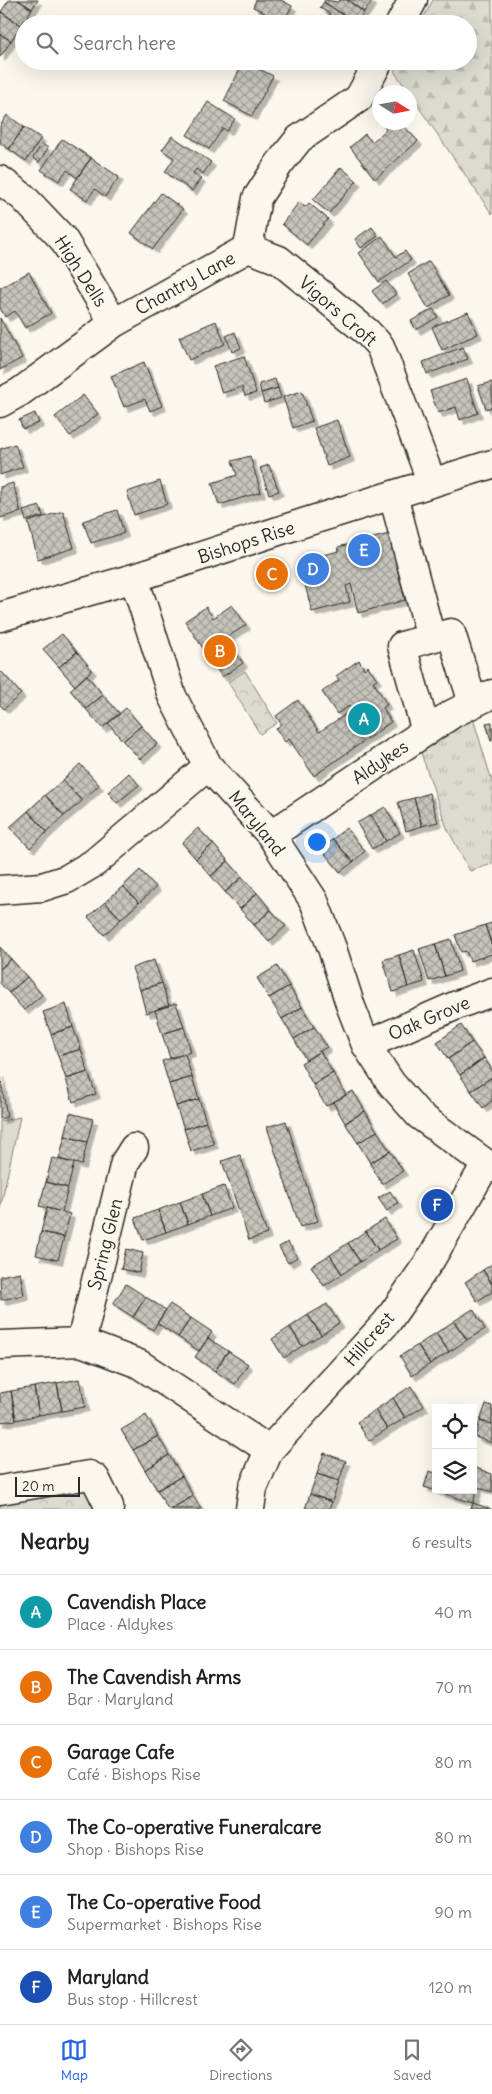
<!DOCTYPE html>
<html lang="en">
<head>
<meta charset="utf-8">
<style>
  :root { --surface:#fff; --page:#f2f2f2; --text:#202124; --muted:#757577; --line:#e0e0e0; --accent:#2563eb }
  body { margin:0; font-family:Delius,sans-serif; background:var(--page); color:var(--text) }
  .controls { position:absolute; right:15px; bottom:15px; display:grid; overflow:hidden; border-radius:0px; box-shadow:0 5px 20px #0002 }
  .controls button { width:45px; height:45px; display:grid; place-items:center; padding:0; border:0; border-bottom:1px solid var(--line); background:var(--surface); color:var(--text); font:25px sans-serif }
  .compass { position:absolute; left:372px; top:85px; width:45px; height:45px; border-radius:50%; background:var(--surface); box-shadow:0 5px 20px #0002; rotate:101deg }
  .scale { position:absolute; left:15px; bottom:12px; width:65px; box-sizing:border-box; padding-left:5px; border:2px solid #2b2b2b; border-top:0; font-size:14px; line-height:18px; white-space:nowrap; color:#2b2b2b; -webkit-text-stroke:4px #fbf7ec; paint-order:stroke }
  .you { position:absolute; left:316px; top:841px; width:18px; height:18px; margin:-12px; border:4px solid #fff; border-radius:50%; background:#1a73e8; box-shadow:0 0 0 8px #1a73e833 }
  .badge { display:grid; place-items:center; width:32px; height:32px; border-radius:50%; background:var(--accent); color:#fff; font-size:16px; font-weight:700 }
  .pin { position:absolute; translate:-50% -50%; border:2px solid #fff; box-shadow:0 1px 5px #0006 }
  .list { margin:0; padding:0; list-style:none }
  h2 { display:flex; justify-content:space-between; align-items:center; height:65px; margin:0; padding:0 20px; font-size:21px }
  h2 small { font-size:16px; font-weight:400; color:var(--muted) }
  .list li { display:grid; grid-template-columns:32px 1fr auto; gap:15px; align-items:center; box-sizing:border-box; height:75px; padding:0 20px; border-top:1px solid var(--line) }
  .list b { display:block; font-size:19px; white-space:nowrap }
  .list p { margin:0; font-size:16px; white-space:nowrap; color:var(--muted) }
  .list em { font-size:16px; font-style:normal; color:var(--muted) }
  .icon { flex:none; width:28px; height:28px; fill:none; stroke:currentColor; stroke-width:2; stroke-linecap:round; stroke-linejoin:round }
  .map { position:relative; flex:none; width:492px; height:1509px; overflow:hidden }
  .search { position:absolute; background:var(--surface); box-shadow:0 5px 20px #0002; left:15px; right:15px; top:15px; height:55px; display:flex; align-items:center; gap:12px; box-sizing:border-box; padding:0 18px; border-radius:28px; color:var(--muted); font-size:19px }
  .sheet { height:515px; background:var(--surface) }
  nav { display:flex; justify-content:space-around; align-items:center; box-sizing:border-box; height:70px; border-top:1px solid var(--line); background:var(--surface); font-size:14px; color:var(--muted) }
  nav a { display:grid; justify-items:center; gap:2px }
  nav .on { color:var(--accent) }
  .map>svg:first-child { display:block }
</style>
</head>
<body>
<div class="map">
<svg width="492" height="1509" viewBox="0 0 492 1509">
  <defs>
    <pattern id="grass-tufts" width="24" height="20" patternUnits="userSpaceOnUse" patternTransform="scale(1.25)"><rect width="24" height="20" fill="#dddad0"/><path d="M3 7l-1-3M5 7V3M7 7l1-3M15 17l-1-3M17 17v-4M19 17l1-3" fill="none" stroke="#bebbb3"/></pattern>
    <pattern id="forest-firs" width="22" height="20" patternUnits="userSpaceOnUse" patternTransform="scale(1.25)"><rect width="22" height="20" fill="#dddad0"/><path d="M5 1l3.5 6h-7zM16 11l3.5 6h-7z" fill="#bebbb3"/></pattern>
    <pattern id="park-crowns" width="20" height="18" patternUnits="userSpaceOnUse" patternTransform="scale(1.25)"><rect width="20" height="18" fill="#dddad0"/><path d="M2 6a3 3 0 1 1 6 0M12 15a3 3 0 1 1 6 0" fill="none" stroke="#bebbb3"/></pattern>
    <pattern id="building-cross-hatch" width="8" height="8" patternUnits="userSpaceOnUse" patternTransform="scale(1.25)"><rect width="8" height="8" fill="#c7c4bc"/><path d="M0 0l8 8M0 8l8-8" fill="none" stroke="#a29f99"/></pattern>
    <filter id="shadow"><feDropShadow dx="4.5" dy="4.5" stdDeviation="0" flood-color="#0004"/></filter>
  </defs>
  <rect width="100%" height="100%" fill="#fbf7ec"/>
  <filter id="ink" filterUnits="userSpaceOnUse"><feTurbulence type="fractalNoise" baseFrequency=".02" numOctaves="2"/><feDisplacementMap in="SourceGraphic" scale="10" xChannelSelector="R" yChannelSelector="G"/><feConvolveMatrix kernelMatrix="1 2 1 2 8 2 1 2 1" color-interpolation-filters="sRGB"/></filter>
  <g filter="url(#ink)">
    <!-- grass -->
    <path fill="url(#grass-tufts)" stroke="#84827e" d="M 472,715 L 492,781 L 492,864 L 470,871 L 447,828 L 420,750 Z"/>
    <!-- forest -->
    <path fill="url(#forest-firs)" stroke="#84827e" d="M 433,0 L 492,0 L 492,214 L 394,71 L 399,61 L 468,61 L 468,24 L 420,24 Z"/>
    <!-- park -->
    <path fill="url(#park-crowns)" stroke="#84827e" d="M 245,671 L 277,723 L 260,734 L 228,682 Z
      M 90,1482 L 103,1509 L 0,1509 L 0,1496 Z"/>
    <!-- garden -->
    <path fill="#dddad0" stroke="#84827e" d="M 20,1117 L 0,1209 L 0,1121 Z"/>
    <!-- building -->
    <path fill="url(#building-cross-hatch)" stroke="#2b2b2b" filter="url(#shadow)" d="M 9,0 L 18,0 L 32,9 L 21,25 L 1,12 Z
      M 18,0 L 38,0 L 32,9 Z
      M 256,0 L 281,0 L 292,6 L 283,24 L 259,24 L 265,13 L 253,7 Z
      M 325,0 L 338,2 L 339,0 L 347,0 L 364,12 L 357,24 L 324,2 Z
      M 347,0 L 371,0 L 372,1 L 364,12 Z
      M 324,2 L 357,24 L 335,24 L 327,18 L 330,14 L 320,8 Z
      M 1,12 L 21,25 L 11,41 L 0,34 Z
      M 0,34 L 11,41 L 0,57 Z
      M 244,61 L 273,76 L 252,116 L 224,101 Z
      M 208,102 L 235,119 L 227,131 L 223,128 L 209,149 L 187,135 Z
      M 7,115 L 24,127 L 9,149 L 0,143 L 0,126 Z
      M 382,122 L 400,122 L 418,141 L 375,179 L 350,147 L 365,134 L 372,142 L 386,130 Z
      M 24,127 L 41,138 L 26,161 L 9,149 Z
      M 172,136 L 211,162 L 203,174 L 196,169 L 193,173 L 201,178 L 192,191 L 165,172 L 174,158 L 162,150 Z
      M 62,139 L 91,158 L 77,178 L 67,170 L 59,181 L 41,170 Z
      M 42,144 L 48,148 L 39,162 L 33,158 Z
      M 91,158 L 119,177 L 105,197 L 95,189 L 87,200 L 70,189 Z
      M 341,167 L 357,181 L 329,213 L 313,200 Z
      M 161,193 L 183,209 L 153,249 L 131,233 Z
      M 299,202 L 305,207 L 309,203 L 328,219 L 307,245 L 282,224 Z
      M 372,227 L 378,236 L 361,248 L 355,239 Z
      M 382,236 L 396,257 L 405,251 L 411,260 L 379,282 L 359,253 Z
      M 429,261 L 449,295 L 428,308 L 408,274 Z
      M 29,272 L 51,313 L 25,328 L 15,311 L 5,317 L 0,308 L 0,288 Z
      M 386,281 L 396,294 L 382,304 L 372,291 Z
      M 433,309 L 438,317 L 416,330 L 411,321 Z
      M 468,312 L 478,334 L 442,350 L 432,327 Z
      M 0,318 L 22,358 L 0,370 Z
      M 216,321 L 225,344 L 189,360 L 179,337 Z
      M 235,332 L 241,348 L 232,352 L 226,336 Z
      M 463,347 L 468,359 L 427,374 L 423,362 Z
      M 244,356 L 256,393 L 245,396 L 242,387 L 222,393 L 213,366 Z
      M 144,362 L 162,406 L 150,411 L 145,399 L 124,407 L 111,376 Z
      M 275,379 L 278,388 L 261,393 L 259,384 Z
      M 467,379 L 478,413 L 460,420 L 456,407 L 438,413 L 430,391 Z
      M 492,382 L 492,407 L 486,409 L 478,386 Z
      M 278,388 L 281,398 L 264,403 L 261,393 Z
      M 302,391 L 312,421 L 293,428 L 283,397 Z
      M 83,395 L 98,414 L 70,436 L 55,417 Z
      M 35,413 L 39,423 L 23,429 L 19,420 Z
      M 337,420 L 350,457 L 327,466 L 314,428 Z
      M 15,444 L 23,467 L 0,475 L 0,449 Z
      M 250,456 L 261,492 L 219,505 L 212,483 L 237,475 L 232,461 Z
      M 269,465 L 279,491 L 269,494 L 260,468 Z
      M 160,481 L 167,504 L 134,515 L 127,492 Z
      M 13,483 L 21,512 L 0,518 L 0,487 Z
      M 40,506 L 43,516 L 26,521 L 23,511 Z
      M 117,510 L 124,533 L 91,543 L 83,521 Z
      M 63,511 L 74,548 L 38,559 L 28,522 Z
      M 389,534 L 405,600 L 358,613 L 351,584 L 346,586 L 350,602 L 312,612 L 299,561 L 339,551 L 338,547 Z
      M 271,563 L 281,579 L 272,585 L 262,570 Z
      M 232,605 L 246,625 L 226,638 L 243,663 L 222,677 L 185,621 L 206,607 L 213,618 Z
      M 62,634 L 77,652 L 59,667 L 43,649 Z
      M 77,652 L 92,670 L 75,686 L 59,667 Z
      M 359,660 L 364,669 L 368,666 L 377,679 L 373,681 L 387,705 L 383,708 L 391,722 L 314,776 L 289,739 L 285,742 L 276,729 L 281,724 L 276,716 L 298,700 L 319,732 L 352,710 L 349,706 L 337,714 L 322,692 L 339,680 L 336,676 Z
      M 2,672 L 21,694 L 4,709 L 0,705 L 0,674 Z
      M 87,675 L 103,695 L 86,709 L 70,690 Z
      M 103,695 L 120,714 L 102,728 L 86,709 Z
      M 126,708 L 141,726 L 123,741 L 108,723 Z
      M 492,722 L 492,741 L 491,741 L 486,723 Z
      M 141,726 L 157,744 L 140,759 L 123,741 Z
      M 80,764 L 99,785 L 82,801 L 63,780 Z
      M 129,773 L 139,785 L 117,803 L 108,792 Z
      M 63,780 L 82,801 L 64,816 L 45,795 Z
      M 429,793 L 438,822 L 422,826 L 414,798 Z
      M 45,795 L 64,816 L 47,832 L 28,811 Z
      M 414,798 L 422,826 L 406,831 L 398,802 Z
      M 385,807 L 400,833 L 386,841 L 371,815 Z
      M 28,811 L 47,832 L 30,848 L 10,827 Z
      M 371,815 L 386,841 L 372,849 L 357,823 Z
      M 198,828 L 213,844 L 196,859 L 182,843 Z
      M 346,828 L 365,851 L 353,862 L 333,839 Z
      M 333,839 L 353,862 L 340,872 L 321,849 Z
      M 213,844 L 228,861 L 211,876 L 196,859 Z
      M 228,861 L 242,877 L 225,892 L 211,876 Z
      M 140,870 L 156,887 L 139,903 L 123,886 Z
      M 242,877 L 257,893 L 240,909 L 225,892 Z
      M 123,886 L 139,903 L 121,919 L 105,902 Z
      M 257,893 L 271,910 L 254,925 L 240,909 Z
      M 105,902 L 121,919 L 104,935 L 88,917 Z
      M 271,910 L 286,926 L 269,942 L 254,925 Z
      M 492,923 L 492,946 L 485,925 Z
      M 485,925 L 492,946 L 492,954 L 470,961 L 466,951 L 461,952 L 455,935 Z
      M 451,939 L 460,971 L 445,976 L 435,944 Z
      M 435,944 L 445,976 L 429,981 L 419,949 Z
      M 0,947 L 11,959 L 0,969 Z
      M 414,950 L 424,982 L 408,987 L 399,955 Z
      M 399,955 L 408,987 L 393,992 L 383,960 Z
      M 11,959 L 27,977 L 9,993 L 0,983 L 0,969 Z
      M 154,960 L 162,983 L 140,990 L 132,968 Z
      M 277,966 L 289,986 L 269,998 L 257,978 Z
      M 27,977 L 42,995 L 24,1010 L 9,993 Z
      M 162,983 L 169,1006 L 146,1013 L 140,990 Z
      M 289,986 L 302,1007 L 282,1019 L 269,998 Z
      M 176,1003 L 184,1027 L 162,1034 L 155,1010 Z
      M 66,1004 L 73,1027 L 51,1034 L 43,1012 Z
      M 302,1007 L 314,1027 L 294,1039 L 282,1019 Z
      M 461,1025 L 472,1042 L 448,1059 L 437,1042 Z
      M 73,1027 L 81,1049 L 58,1056 L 51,1034 Z
      M 184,1027 L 191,1052 L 170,1058 L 162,1034 Z
      M 314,1027 L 327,1047 L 306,1060 L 294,1039 Z
      M 472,1042 L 484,1058 L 460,1075 L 448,1059 Z
      M 81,1049 L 88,1072 L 66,1079 L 58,1056 Z
      M 320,1051 L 333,1073 L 313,1085 L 301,1063 Z
      M 185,1054 L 192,1077 L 169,1084 L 162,1061 Z
      M 484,1058 L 492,1070 L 492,1077 L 471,1091 L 460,1075 Z
      M 88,1072 L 96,1094 L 73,1102 L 66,1079 Z
      M 0,1073 L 7,1117 L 0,1119 Z
      M 333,1073 L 346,1095 L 326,1106 L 313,1085 Z
      M 192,1077 L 199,1099 L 176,1106 L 169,1084 Z
      M 492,1077 L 492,1101 L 483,1108 L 471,1091 Z
      M 353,1091 L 365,1111 L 345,1123 L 333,1102 Z
      M 199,1099 L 206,1122 L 184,1129 L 176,1106 Z
      M 365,1111 L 377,1131 L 358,1143 L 345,1123 Z
      M 70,1113 L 93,1119 L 87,1142 L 65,1136 Z
      M 286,1121 L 318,1221 L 300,1227 L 267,1127 Z
      M 206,1122 L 214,1144 L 191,1151 L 184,1129 Z
      M 377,1131 L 390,1151 L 370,1163 L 358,1143 Z
      M 65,1136 L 87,1142 L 82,1165 L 59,1159 Z
      M 390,1151 L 403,1171 L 382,1184 L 370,1163 Z
      M 240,1155 L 267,1234 L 249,1240 L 222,1161 Z
      M 52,1158 L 74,1163 L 68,1188 L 46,1182 Z
      M 46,1182 L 68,1188 L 62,1212 L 39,1206 Z
      M 224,1186 L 232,1208 L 210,1216 L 202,1194 Z
      M 390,1191 L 398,1203 L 387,1211 L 378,1198 Z
      M 202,1194 L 210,1216 L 188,1224 L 180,1202 Z
      M 180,1202 L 188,1224 L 166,1232 L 158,1210 Z
      M 47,1208 L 70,1214 L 64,1237 L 41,1232 Z
      M 158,1210 L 166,1232 L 143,1240 L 135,1218 Z
      M 385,1219 L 397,1239 L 378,1250 L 366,1231 Z
      M 366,1231 L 378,1250 L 360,1262 L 348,1243 Z
      M 41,1232 L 64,1237 L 58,1260 L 36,1255 Z
      M 288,1242 L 297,1257 L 288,1263 L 279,1247 Z
      M 348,1243 L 360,1262 L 342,1274 L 330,1255 Z
      M 126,1249 L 143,1253 L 139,1273 L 121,1269 Z
      M 330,1255 L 342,1274 L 324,1286 L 311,1266 Z
      M 492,1264 L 492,1284 L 483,1270 Z
      M 483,1270 L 492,1284 L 492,1292 L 477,1301 L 465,1282 Z
      M 20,1272 L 24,1295 L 1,1300 L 0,1276 Z
      M 126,1284 L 146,1297 L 133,1317 L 113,1304 Z
      M 146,1297 L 166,1310 L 153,1330 L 133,1317 Z
      M 170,1304 L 191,1318 L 178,1337 L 157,1323 Z
      M 327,1304 L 339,1323 L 321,1335 L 308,1315 Z
      M 473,1309 L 485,1329 L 467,1340 L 454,1321 Z
      M 308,1315 L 321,1335 L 302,1346 L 290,1327 Z
      M 191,1318 L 212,1332 L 199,1351 L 178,1337 Z
      M 454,1321 L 467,1340 L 449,1352 L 436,1333 Z
      M 290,1327 L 302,1346 L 284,1358 L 272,1339 Z
      M 436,1333 L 449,1352 L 430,1364 L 418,1345 Z
      M 208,1338 L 228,1351 L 215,1371 L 195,1357 Z
      M 418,1345 L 430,1364 L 412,1376 L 400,1356 Z
      M 228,1351 L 248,1364 L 235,1384 L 215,1371 Z
      M 80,1379 L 85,1407 L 62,1411 L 57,1383 Z
      M 57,1383 L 62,1411 L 39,1415 L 34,1387 Z
      M 411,1386 L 424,1406 L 405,1418 L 393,1398 Z
      M 34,1387 L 39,1415 L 16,1420 L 11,1391 Z
      M 11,1391 L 16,1420 L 0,1422 L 0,1393 Z
      M 393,1398 L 405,1418 L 387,1429 L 375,1410 Z
      M 486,1404 L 492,1406 L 492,1424 L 480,1421 Z
      M 375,1410 L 387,1429 L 369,1441 L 357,1422 Z
      M 146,1415 L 158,1436 L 133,1450 L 121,1430 Z
      M 480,1421 L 492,1424 L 492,1443 L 475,1437 Z
      M 158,1436 L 169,1455 L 145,1470 L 133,1450 Z
      M 324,1453 L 346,1461 L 339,1481 L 317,1474 Z
      M 169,1455 L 182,1476 L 157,1490 L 145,1470 Z
      M 473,1467 L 492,1474 L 492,1492 L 473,1485 Z
      M 429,1471 L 436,1473 L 436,1490 L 473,1490 L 473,1485 L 478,1487 L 473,1503 L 424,1487 Z
      M 317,1474 L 339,1481 L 332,1502 L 310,1494 Z
      M 182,1476 L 193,1496 L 171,1509 L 168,1509 L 157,1490 Z
      M 310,1494 L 332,1502 L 329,1509 L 305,1509 Z
      M 193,1496 L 201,1509 L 171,1509 Z
      M 473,1503 L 491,1509 L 471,1509 Z"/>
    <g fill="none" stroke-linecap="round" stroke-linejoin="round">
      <defs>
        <path id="minor" d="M 400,24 L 413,0
          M 0,180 L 23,197 L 63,239 L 114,323
          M 248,248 L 279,260 L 367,332 L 380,346 L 432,483
          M 0,403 L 20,392 L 114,323 L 248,248 L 257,198 L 279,164 L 299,139 L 359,98 L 379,61
          M 393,495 L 431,638 L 451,633 L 473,703
          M 134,578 L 172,696 L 208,766 L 271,835 L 314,901 L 332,948 L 351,1007 L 366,1045 L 391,1083 L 419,1115 L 492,1168
          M 0,617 L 134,578 L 306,522 L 492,464
          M 426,732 L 402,646 L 431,638
          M 271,835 L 452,714 L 492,694
          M 0,890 L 42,887 L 67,879 L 94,863 L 208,766
          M 366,1045 L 457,1005 L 492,992
          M 81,1342 L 125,1162 L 134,1148
          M 0,1345 L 81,1342 L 139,1364 L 269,1450
          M 0,1490 L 89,1475 L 95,1478 L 109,1506 L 109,1509
          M 250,1509 L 253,1488 L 269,1450 L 387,1322 L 431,1259 L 486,1164"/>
      </defs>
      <!-- minor casing -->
      <use href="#minor" stroke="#2b2b2b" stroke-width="31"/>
      <!-- minor -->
      <use href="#minor" stroke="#fbf7ec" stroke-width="28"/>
    </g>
  </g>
  <g text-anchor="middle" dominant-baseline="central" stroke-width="4" stroke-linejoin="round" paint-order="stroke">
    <!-- street labels -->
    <g font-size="18" fill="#2b2b2b" stroke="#fbf7ec">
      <text transform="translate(81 271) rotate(57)">High Dells</text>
      <text transform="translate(185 283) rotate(-29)">Chantry Lane</text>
      <text transform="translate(338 311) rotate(41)">Vigors Croft</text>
      <text transform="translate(246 542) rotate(-18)">Bishops Rise</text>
      <text transform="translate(380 762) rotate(-34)">Aldykes</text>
      <text transform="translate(257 823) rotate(51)">Maryland</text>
      <text transform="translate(429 1018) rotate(-23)">Oak Grove</text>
      <text transform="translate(105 1244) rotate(-76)">Spring Glen</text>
      <text transform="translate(369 1339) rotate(-49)">Hillcrest</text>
    </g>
  </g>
</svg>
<div class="controls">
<button><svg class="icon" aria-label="locate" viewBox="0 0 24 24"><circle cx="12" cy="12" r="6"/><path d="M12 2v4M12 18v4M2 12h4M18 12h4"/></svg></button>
<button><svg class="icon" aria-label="layers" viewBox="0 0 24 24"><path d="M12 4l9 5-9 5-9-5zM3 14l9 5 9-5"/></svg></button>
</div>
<svg class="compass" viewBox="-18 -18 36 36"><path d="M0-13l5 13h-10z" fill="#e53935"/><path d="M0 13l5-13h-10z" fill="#757577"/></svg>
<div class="scale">20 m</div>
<div class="you"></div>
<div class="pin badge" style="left:364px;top:719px;background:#0f9aa8">A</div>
<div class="pin badge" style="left:220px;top:651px;background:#e8710a">B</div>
<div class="pin badge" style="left:272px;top:574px;background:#e8710a">C</div>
<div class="pin badge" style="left:313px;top:569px;background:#3f7fe0">D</div>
<div class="pin badge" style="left:364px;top:550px;background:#3f7fe0">E</div>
<div class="pin badge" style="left:437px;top:1205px;background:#1a4fb4">F</div>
<div class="search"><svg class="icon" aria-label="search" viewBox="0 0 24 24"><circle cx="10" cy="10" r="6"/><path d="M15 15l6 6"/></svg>Search here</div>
</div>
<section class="sheet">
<h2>Nearby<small>6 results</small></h2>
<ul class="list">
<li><span class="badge" style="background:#0f9aa8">A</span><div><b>Cavendish Place</b><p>Place · Aldykes</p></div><em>40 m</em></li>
<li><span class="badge" style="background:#e8710a">B</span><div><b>The Cavendish Arms</b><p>Bar · Maryland</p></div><em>70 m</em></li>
<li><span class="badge" style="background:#e8710a">C</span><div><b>Garage Cafe</b><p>Café · Bishops Rise</p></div><em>80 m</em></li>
<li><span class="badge" style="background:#3f7fe0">D</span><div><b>The Co-operative Funeralcare</b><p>Shop · Bishops Rise</p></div><em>80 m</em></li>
<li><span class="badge" style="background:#3f7fe0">E</span><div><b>The Co-operative Food</b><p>Supermarket · Bishops Rise</p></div><em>90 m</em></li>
<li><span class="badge" style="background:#1a4fb4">F</span><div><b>Maryland</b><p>Bus stop · Hillcrest</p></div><em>120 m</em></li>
</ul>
</section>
<nav>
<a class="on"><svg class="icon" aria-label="map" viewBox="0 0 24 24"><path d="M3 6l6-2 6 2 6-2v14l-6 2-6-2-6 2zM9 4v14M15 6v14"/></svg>Map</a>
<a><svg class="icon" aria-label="directions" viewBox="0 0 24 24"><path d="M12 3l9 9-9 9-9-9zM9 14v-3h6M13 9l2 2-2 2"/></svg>Directions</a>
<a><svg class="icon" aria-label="saved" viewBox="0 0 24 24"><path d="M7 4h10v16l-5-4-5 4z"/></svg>Saved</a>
</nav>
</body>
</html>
